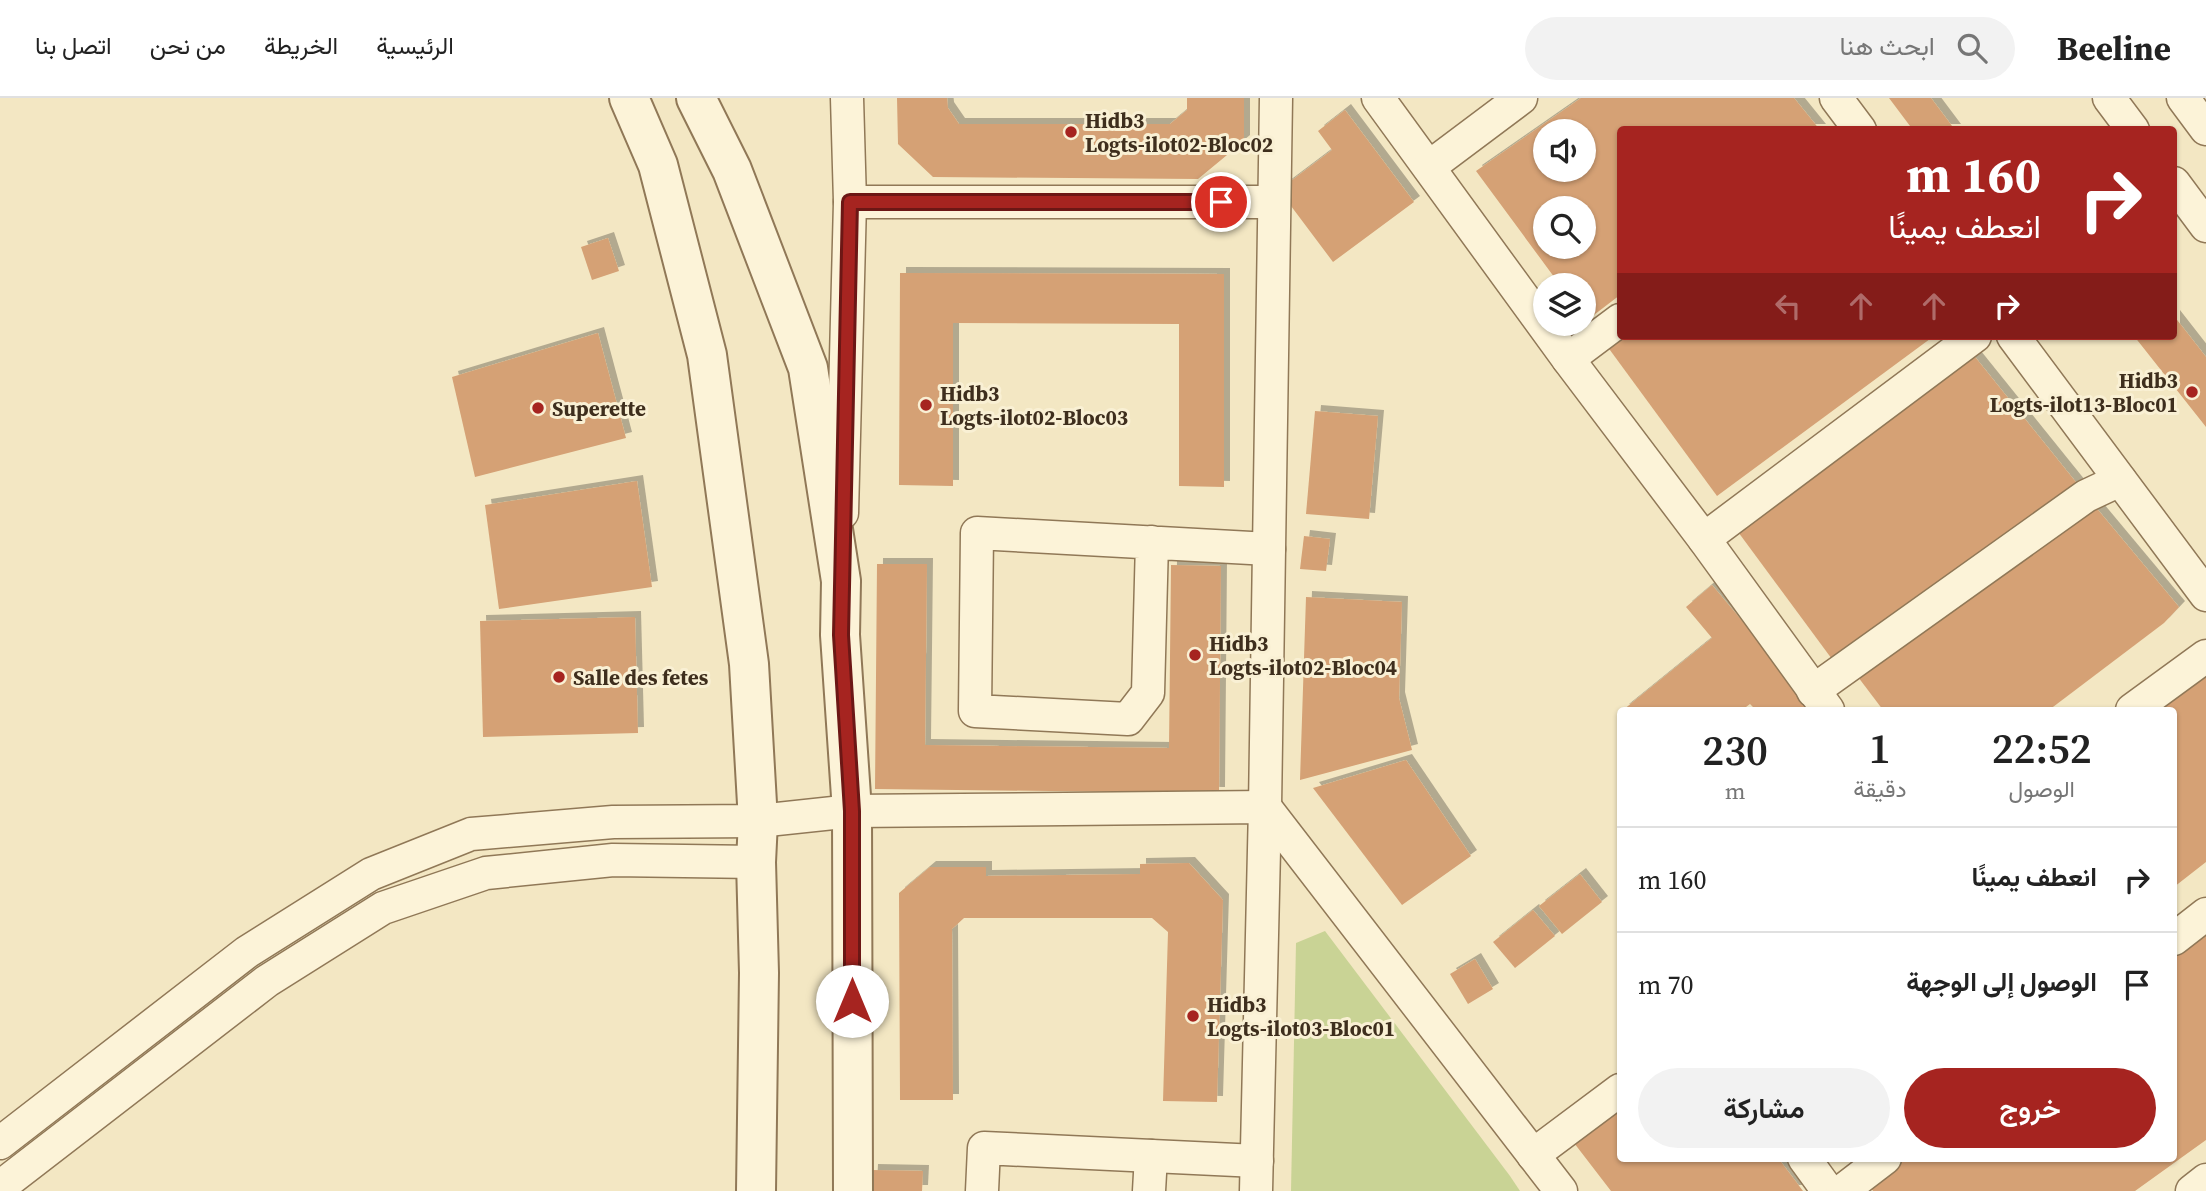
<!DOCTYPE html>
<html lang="ar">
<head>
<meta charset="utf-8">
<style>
  :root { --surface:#fff; --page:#f2f2f2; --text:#222; --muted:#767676; --line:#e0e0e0; --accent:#a62420 }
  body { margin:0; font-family:"Source Serif 4",Vazirmatn,serif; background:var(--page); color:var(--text); direction:rtl; height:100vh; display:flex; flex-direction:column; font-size:26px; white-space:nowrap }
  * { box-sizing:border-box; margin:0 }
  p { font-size:23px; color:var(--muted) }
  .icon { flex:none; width:38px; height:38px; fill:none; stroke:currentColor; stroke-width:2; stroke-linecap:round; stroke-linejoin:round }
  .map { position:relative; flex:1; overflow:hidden; direction:ltr }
  .sheet { position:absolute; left:1617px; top:609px; width:560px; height:455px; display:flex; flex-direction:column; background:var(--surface); border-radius:7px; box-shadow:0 2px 5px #0004; direction:rtl }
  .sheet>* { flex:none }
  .guide { position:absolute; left:1617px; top:28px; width:560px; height:214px; border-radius:7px; box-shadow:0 2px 5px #0004; direction:rtl; background:#a62420; color:#fff; overflow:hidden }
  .buttons { position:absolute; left:1533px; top:21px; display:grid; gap:14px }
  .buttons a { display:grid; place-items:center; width:63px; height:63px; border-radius:50%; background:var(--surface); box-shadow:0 2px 5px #0004; font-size:35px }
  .pin { position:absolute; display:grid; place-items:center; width:60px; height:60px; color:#fff; margin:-30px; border:4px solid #fff; border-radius:50%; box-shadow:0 2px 7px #0007 }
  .me { position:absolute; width:77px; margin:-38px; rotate:0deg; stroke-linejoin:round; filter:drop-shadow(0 0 5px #0008) }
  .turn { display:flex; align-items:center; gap:24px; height:147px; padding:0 21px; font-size:32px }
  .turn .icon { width:91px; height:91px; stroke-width:2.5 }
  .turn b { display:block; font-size:49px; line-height:60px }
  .lanes { display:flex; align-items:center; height:66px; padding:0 21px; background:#0003; justify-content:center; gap:35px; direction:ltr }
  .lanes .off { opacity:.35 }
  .eta { display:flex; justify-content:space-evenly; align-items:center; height:119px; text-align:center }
  .eta b { font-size:42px; font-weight:600; line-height:49px }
  .button { display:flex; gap:14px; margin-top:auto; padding:14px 21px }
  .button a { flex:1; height:80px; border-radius:42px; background:var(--accent); color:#fff; font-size:28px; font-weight:600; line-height:80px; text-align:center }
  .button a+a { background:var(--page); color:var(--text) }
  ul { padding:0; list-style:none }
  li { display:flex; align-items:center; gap:21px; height:105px; padding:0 21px; border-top:2px solid var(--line) }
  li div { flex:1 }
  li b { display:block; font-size:26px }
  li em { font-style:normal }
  header { display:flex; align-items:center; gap:42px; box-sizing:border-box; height:98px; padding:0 35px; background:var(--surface); border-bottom:2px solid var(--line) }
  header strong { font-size:33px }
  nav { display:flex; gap:38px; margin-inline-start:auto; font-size:24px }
  .search { width:490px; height:63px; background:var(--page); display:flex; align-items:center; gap:18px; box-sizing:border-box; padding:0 24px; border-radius:38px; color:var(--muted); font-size:26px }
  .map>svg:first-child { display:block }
  .green { fill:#c9d395 }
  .building { fill:#d5a175; fill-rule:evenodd; filter:url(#shadow) }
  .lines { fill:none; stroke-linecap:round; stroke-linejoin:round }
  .minor-casing { stroke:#907857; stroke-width:35 }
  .tertiary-casing { stroke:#907857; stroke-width:42 }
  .minor { stroke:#fcf3d8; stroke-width:32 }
  .tertiary { stroke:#fcf3d8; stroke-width:38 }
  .route-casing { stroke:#6c1715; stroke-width:18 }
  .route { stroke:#a62420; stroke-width:12 }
  .poi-dot { fill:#a62420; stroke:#f9f0d4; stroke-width:2.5 }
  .labels { text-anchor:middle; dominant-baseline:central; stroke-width:6; stroke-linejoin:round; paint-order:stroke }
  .poi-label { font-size:21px; font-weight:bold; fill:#3e2e1d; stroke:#f9f0d4; text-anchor:start }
</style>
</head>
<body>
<header>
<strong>Beeline</strong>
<div class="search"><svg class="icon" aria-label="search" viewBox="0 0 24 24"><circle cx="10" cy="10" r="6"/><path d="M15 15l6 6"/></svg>ابحث هنا</div>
<nav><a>الرئيسية</a><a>الخريطة</a><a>من نحن</a><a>اتصل بنا</a></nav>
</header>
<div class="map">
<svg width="2206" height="1093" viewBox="0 0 2206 1093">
  <defs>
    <filter id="shadow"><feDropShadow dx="6" dy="-6" stdDeviation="0" flood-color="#0004"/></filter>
  </defs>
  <rect width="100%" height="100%" fill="#f3e7c3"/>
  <!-- green -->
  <path class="green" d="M1325 833 1510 1078 1520 1093H1291L1296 845Z"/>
  <!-- building -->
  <g class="building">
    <path d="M897 0H947L948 10 959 26H1170L1187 12V0H1244V43L1198 81 933 79 898 46Z"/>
    <path d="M1581 0H1794L1820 32H1620V197L1586 223 1584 220V187H1560L1476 73ZM1545 33H1584V72H1545ZM1545 110H1584V149H1545Z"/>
    <path d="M1889 0H1931L1955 32H1913Z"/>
    <path d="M1345 12 1414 104 1333 164 1279 92 1332 52 1318 33Z"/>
    <path d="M608 140 619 173 592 182 581 149Z"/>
    <path d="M900 175 1224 176V389L1179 388V226L953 225V388L899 387Z"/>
    <path d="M2174 218 2206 259V329L2134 238H2174Z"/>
    <path d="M598 235 626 340 475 379 452 279Z"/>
    <path d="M1622 238H1934L1717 398 1607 248Z"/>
    <path d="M1971 254 2083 393 1840 572 1730 423Z"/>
    <path d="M1315 313 1378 318 1369 421 1306 416Z"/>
    <path d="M637 383 652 489 499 511 485 407Z"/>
    <path d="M2093 406 2179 509 2164 525 2049 612H1883L1855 575Z"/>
    <path d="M1304 438 1330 441 1326 473 1300 471Z"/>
    <path d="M877 466H927L925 647 1169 650 1171 467 1221 468 1219 695 875 691Z"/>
    <path d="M1712 487 1817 612H1756L1750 606 1742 612H1623L1712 540 1686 509Z"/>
    <path d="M1306 499 1402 504 1399 600 1412 652 1300 682Z"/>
    <path d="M635 519 638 635 483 639 480 523Z"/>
    <path d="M2206 577V764L2174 789V612H2157Z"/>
    <path d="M1406 662 1471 758 1402 807 1313 690Z"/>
    <path d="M1189 765 1223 802 1217 1004 1163 1003 1168 834 1152 820H964L952 831 953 1002H900L899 795 930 769H986V778L1140 776V766Z"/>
    <path d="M1580 776 1602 804 1562 836 1539 808Z"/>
    <path d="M1533 812 1555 838 1515 870 1493 844Z"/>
    <path d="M2206 828V1042L2135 1093H1873L1868 1085 1900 1060H2174V853Z"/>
    <path d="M1475 861 1493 891 1468 906 1450 876Z"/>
    <path d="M1620 1004V1060H1778L1803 1093H1611L1571 1041Z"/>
    <path d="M872 1072 923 1073 922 1093H871Z"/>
  </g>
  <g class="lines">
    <!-- minor casing -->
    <g class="minor-casing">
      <g id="minor">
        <path d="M1378 0 1568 261 1704 441 1828 612"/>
        <path d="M1836 0 1860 32"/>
        <path d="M2109 0 2133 32"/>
        <path d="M2183 0 2206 31"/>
        <path d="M1429 69 1521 0"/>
        <path d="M2174 85 2206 128"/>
        <path d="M850 104H1274"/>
        <path d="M2013 238 2206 497"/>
        <path d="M1568 261 1620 222"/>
        <path d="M842 415 850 104 847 0"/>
        <path d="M1704 441 1975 238"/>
        <path d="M1152 444 1148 595 1128 621 975 613 977 435 1269 451"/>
        <path d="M1813 593 2086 398 2120 382"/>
        <path d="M2132 612 2206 558"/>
        <path d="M2174 841 2206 816"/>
        <path d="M0 1045 247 854 371 776 471 736 613 724 758 723 852 713 1265 709 1561 1093"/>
        <path d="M1533 1057 1620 992"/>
        <path d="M1804 1060 1828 1093"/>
        <path d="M0 1089 267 883 383 810 486 775 613 762 756 764"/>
        <path d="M982 1093 984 1050 1257 1063"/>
        <path d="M1149 1093 1151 1058"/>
        <path d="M1256 1093 1265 709 1276 0"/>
        <path d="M1842 1093 1885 1060"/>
        <path d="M2192 1093 2206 1082"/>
      </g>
    </g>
    <!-- tertiary casing -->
    <g class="tertiary-casing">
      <g id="tertiary">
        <path d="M629 0 658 67 707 257 749 566 758 723 756 764 759 875 756 1093"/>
        <path d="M696 0 732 72 808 270 841 483 840 537 852 713 853 1093"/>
      </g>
    </g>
    <!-- minor -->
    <use href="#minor" class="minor"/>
    <!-- tertiary -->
    <use href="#tertiary" class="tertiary"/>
  </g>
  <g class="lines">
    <!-- route casing -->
    <g class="route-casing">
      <path id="route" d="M852 903V713L841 537 850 104H1221"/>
    </g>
    <!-- route -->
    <use href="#route" class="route"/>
  </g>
  <!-- markers -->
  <g class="poi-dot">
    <circle cx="1071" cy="34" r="7"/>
    <circle cx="2192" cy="294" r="7"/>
    <circle cx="926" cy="307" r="7"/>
    <circle cx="538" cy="310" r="7"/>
    <circle cx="1195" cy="557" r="7"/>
    <circle cx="559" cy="579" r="7"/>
    <circle cx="1193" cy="918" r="7"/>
  </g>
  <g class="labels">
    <!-- poi labels -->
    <g class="poi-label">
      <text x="1085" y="22">Hidb3<tspan x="1085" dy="24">Logts-ilot02-Bloc02</tspan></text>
      <text x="2178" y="282" text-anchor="end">Hidb3<tspan x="2178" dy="24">Logts-ilot13-Bloc01</tspan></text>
      <text x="940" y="295">Hidb3<tspan x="940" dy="24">Logts-ilot02-Bloc03</tspan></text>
      <text x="552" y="310">Superette</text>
      <text x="1209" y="545">Hidb3<tspan x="1209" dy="24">Logts-ilot02-Bloc04</tspan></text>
      <text x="573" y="579">Salle des fetes</text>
      <text x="1207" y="906">Hidb3<tspan x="1207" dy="24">Logts-ilot03-Bloc01</tspan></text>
    </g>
  </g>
</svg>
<div class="buttons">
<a><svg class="icon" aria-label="sound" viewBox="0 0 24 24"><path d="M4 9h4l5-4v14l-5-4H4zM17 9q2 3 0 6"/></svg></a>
<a><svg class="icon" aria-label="search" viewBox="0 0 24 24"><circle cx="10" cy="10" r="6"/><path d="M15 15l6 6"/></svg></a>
<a><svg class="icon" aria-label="layers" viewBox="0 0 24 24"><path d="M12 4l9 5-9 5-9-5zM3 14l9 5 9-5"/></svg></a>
</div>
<div class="pin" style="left:1221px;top:104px;background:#d93025"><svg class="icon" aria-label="arrive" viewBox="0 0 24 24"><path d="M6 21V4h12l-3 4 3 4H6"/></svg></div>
<svg class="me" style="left:852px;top:903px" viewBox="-20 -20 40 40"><circle r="19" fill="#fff"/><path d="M0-13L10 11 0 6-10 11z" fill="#a62420"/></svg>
<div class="guide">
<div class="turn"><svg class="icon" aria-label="right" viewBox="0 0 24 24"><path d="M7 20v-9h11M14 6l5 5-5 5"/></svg><div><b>160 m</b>انعطف يمينًا</div></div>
<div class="lanes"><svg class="icon off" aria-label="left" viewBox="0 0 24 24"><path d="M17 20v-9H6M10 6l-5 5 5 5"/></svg><svg class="icon off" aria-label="ahead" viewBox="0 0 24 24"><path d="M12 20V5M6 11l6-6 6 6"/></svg><svg class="icon off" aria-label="ahead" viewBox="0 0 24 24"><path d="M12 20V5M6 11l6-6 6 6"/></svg><svg class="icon" aria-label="right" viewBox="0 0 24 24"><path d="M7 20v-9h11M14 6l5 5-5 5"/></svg></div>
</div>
<section class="sheet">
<div class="eta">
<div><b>22:52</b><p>الوصول</p></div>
<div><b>1</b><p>دقيقة</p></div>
<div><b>230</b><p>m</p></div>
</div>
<ul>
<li><svg class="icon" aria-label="right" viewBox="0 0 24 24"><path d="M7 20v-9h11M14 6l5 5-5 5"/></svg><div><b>انعطف يمينًا</b></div><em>160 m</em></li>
<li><svg class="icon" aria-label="arrive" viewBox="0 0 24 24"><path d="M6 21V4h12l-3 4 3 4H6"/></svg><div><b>الوصول إلى الوجهة</b></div><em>70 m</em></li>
</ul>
<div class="button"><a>خروج</a><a>مشاركة</a></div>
</section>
</div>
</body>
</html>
